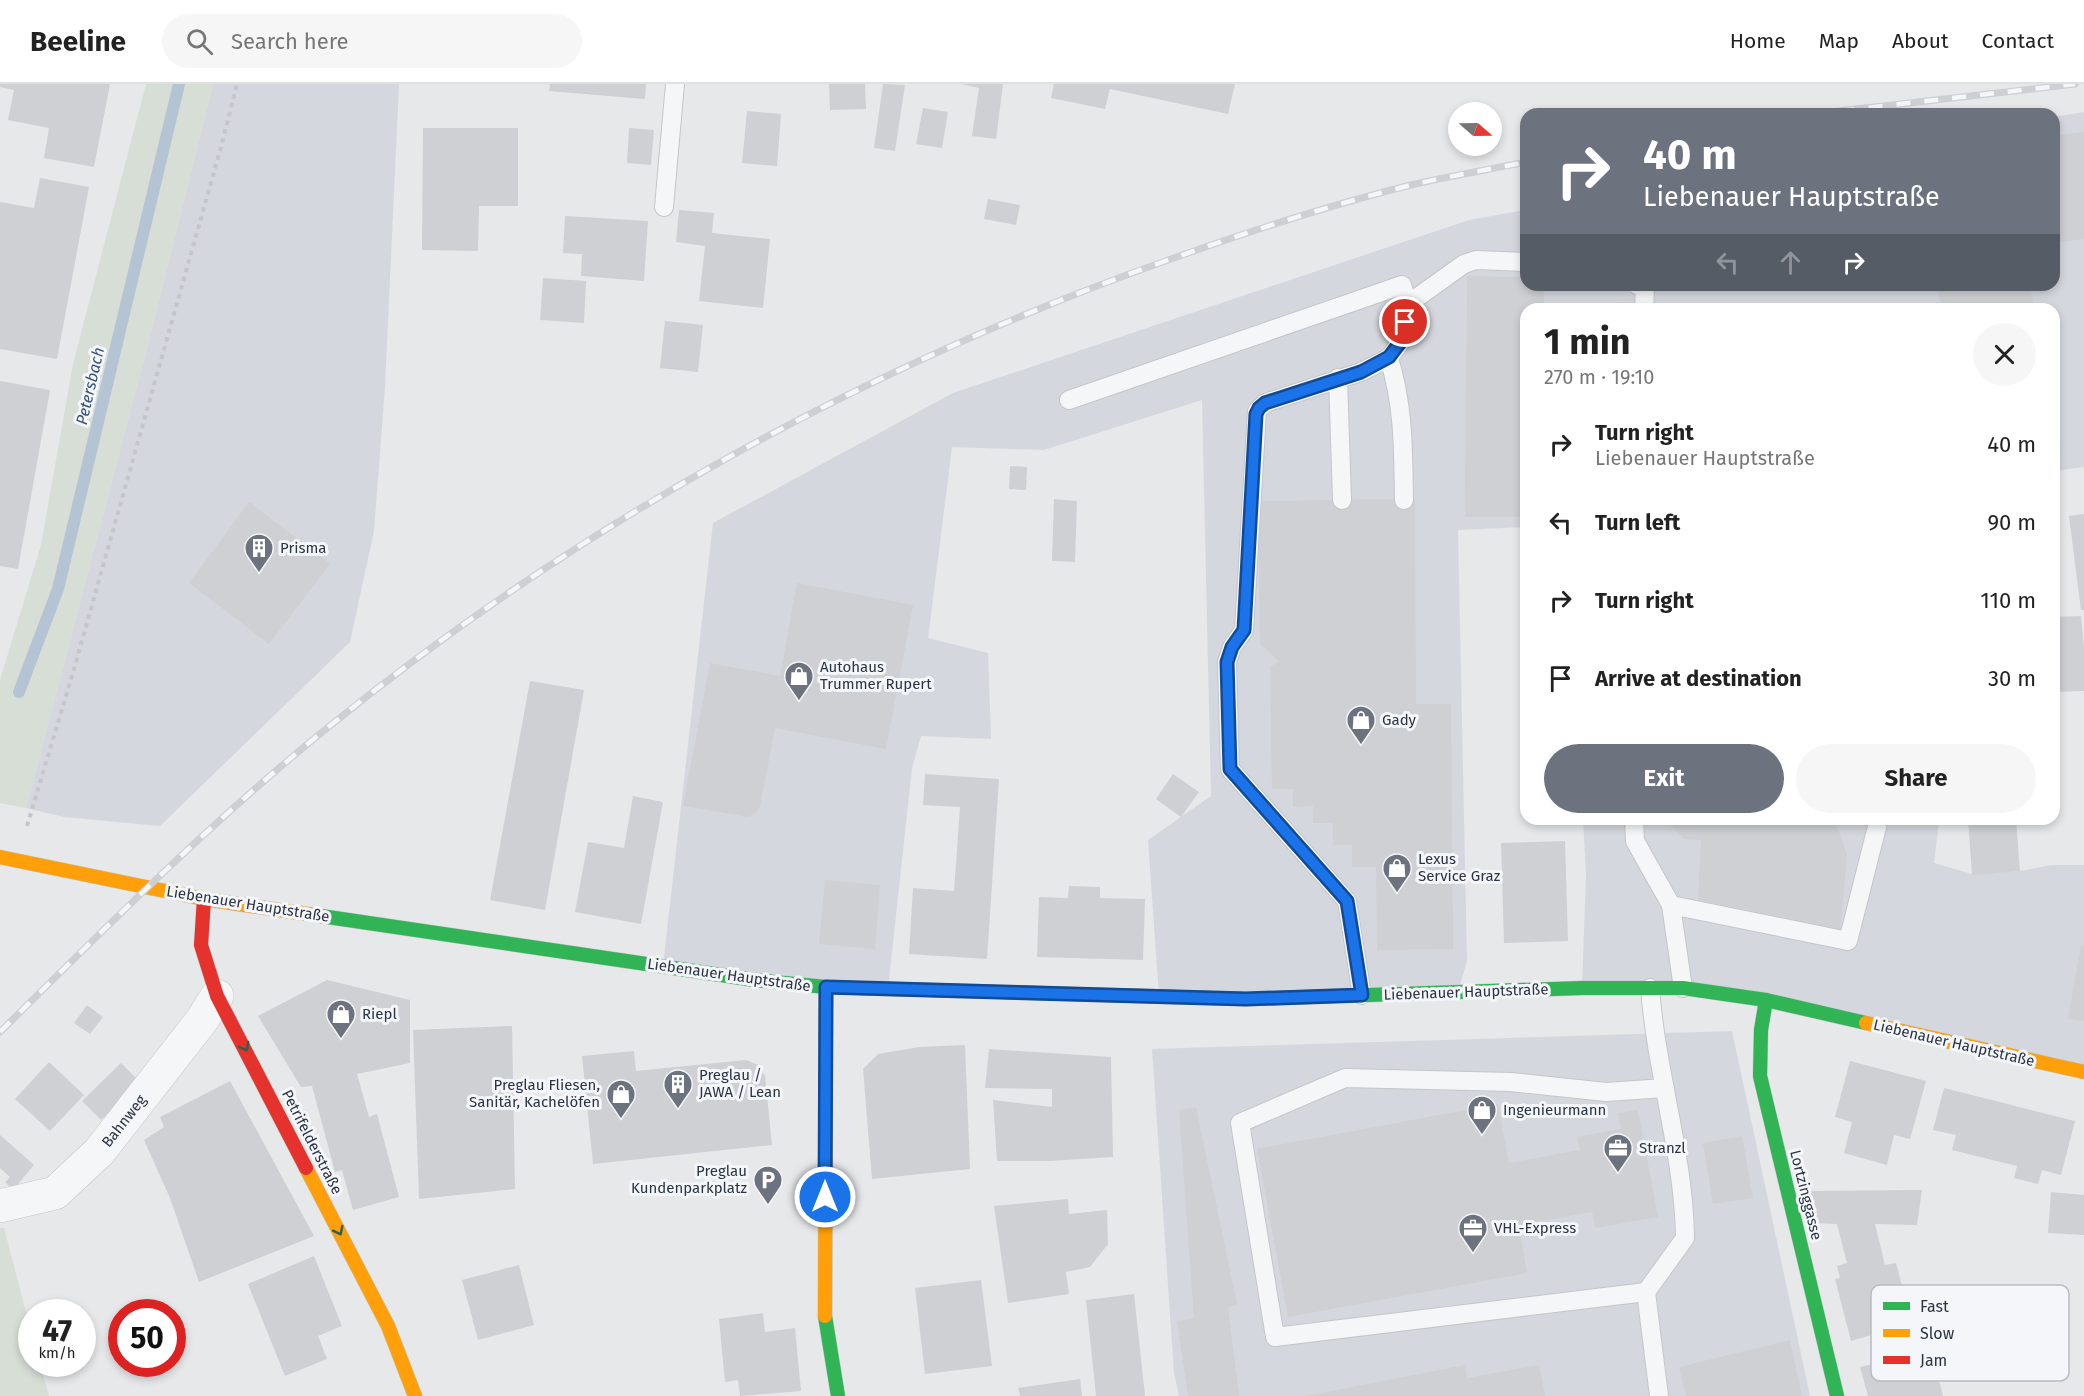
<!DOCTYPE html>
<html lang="en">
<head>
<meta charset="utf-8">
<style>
  :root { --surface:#fff; --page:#f6f6f6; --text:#222; --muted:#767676; --line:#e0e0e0; --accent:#6c737f }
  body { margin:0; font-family:"Fira Sans",sans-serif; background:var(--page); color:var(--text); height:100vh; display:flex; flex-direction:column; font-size:22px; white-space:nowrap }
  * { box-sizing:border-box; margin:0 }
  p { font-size:20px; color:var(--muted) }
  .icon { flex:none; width:33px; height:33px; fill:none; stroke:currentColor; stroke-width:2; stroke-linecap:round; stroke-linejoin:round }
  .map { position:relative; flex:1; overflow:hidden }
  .details { position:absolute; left:1520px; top:219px; width:540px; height:522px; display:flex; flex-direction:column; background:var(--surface); border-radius:18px; box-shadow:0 3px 9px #0003 }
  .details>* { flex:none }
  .guide { position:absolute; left:1520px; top:24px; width:540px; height:183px; border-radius:18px; box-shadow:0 3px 9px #0003; background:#6c737f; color:#fff; overflow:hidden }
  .needle { width:39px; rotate:110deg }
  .tools { position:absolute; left:1448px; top:18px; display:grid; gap:12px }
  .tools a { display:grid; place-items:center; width:54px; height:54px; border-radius:50%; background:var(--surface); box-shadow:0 3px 9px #0003; font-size:30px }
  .speed { position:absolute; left:18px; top:1215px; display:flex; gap:12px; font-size:30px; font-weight:700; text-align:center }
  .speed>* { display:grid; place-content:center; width:78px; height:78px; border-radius:50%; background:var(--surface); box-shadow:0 3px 9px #0003; line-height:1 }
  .speed small { font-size:15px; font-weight:400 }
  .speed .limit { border:9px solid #d22; background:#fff; color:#111 }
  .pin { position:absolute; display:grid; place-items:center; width:51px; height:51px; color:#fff; margin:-26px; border:3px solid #fff; border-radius:50%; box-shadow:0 2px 6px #0007 }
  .me { position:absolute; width:66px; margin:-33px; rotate:0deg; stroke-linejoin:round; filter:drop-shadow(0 0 4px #0008) }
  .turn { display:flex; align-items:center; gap:21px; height:126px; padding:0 24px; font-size:27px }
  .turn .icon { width:78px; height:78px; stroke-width:2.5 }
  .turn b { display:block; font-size:42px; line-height:51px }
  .lanes { display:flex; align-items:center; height:57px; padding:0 24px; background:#0003; justify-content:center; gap:30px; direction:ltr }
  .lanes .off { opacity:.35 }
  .round { display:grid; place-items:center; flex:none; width:63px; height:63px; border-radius:32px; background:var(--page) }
  .head { display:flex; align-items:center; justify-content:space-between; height:102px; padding:0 24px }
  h1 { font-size:36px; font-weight:700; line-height:45px }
  .cta { display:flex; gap:12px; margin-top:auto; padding:12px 24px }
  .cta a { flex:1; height:69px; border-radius:36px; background:var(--accent); color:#fff; font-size:24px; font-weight:700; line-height:69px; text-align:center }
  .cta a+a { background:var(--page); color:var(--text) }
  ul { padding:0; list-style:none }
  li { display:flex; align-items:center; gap:18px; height:78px; padding:0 24px }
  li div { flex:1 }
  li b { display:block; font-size:22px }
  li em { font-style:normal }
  header { display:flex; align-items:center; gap:36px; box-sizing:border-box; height:84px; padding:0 30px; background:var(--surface); border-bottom:2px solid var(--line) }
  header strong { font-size:28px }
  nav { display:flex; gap:33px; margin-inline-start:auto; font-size:21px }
  .search { width:420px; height:54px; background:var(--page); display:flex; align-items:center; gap:15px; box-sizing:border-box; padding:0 21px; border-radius:33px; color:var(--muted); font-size:22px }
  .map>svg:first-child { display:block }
  .built { fill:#d4d7dd }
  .green { fill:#d6ded6 }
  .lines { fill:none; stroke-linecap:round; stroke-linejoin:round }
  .stream { stroke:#b4c4d5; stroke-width:12 }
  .building { fill:#ced0d3 }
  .lane-casing { stroke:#c4c6c8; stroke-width:20 }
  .street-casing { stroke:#c4c6c8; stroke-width:34 }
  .fast-casing { stroke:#c4c6c8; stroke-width:15 }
  .slow-casing { stroke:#c4c6c8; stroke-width:15 }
  .jam-casing { stroke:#c4c6c8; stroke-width:15 }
  .path { stroke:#c5c6ca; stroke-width:4; stroke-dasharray:4.5 4.5; stroke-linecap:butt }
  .lane { stroke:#f5f6f7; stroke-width:18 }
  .street { stroke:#f5f6f7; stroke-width:33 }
  .fast { stroke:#30b455; stroke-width:14 }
  .slow { stroke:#ff9f0a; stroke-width:14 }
  .jam { stroke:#e5322d; stroke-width:14 }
  .rail-casing { stroke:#cecfd2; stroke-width:7 }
  .rail { stroke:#f4f6f9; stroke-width:4.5; stroke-dasharray:14; stroke-linecap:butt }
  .oneway { stroke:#2d614b }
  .route-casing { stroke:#114b97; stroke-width:15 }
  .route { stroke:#1a73e8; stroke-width:10 }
  .labels { text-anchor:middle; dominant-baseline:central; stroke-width:6; stroke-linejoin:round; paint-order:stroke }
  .poi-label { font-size:15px; fill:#2b3445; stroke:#f4f6f9; text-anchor:start }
  .street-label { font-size:15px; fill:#2b3445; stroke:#f4f6f9 }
  .water-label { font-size:16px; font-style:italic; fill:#34527a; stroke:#f4f6f9 }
  .key { fill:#f4f6f9; stroke:#b8bcc3; stroke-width:1.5 }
  .key-label { font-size:16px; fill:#2b3445 }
</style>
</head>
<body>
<header>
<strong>Beeline</strong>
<div class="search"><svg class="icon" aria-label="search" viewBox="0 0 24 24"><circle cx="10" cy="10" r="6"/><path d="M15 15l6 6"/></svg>Search here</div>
<nav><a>Home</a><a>Map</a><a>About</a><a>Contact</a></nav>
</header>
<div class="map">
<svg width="2084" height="1312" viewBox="0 0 2084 1312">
  <rect width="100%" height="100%" fill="#e6e8ea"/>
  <!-- built -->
  <g class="built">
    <path d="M213 0H399L385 303 374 447 350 558 160 742 64 733 26 724 148 260Z"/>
    <path d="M2084 28V383L2054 387V225H1526L1525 443 1458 446 1467 877 1458 908 1159 912 1148 756 1211 712 1202 316 1044 366 952 363 928 554 988 569 991 655 921 652 912 684 888 905 663 882 713 439 953 309 1469 136 1525 126 1526 201H2054V33Z"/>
    <path d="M1583 735H1901L1902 741 1939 738 1934 779 1972 790 2020 787 2052 781H2084V988L1766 916 1582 904 1586 790Z"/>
    <path d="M1732 947 1810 1312H1179L1174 1289 1152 965Z"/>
  </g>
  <!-- green -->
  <g class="green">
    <path d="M146 0H213L148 260 26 724 0 719V596L41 461 73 280Z"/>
    <path d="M0 1144H4L31 1247 32 1280H40L49 1312H0Z"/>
  </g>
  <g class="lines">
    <!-- stream -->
    <path class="stream" d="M19 608 58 505 179 0"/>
  </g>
  <!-- building -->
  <g class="building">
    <path d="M0 0H110L94 83 44 74 49 44 8 36 14 6 0 3Z"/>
    <path d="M550 0H646L645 15 549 7Z"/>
    <path d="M829 0H865L866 25 830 26Z"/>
    <path d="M883 0 905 1 895 67 874 64Z"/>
    <path d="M961 0H1003L996 55 972 52 979 4Z"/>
    <path d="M1054 0H1235L1228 30 1110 5 1105 25 1051 14Z"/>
    <path d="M923 24 948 28 942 64 916 60Z"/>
    <path d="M747 27 781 30 777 82 742 79Z"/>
    <path d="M423 44H518V122H479L478 167 422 166Z"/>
    <path d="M629 44 654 46 651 81 627 79Z"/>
    <path d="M2084 48V155L2054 159V52Z"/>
    <path d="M40 94 89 103 57 275 0 265V118L34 124Z"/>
    <path d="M988 115 1020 121 1016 141 984 135Z"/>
    <path d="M679 126 714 129 712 149 770 155 763 224 699 217 705 162 676 158Z"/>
    <path d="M565 132 648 137 644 197 581 192 582 170 563 169Z"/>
    <path d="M1467 192 1526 193V201H1544V220H1566V225H1526V433H1465Z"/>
    <path d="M543 194 586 197 584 239 540 236Z"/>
    <path d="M1937 201H2030L2034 225H1942Z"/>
    <path d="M665 237 703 241 698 288 660 284Z"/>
    <path d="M0 297 50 306 18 485 0 482Z"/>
    <path d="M2054 331 2061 366 2054 368Z"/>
    <path d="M1010 382 1027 383 1026 406 1009 405Z"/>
    <path d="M1054 415 1077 417 1075 478 1052 477Z"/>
    <path d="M1415 415 1416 620H1451L1453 865 1377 866 1376 783H1352V761H1333V739H1313V722L1293 723V705H1272L1270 583 1279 577 1260 560 1258 417Z"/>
    <path d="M249 418 330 480 269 560 189 499Z"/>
    <path d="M2084 430V526H2081L2069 432Z"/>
    <path d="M797 499 913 521 886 665 775 644 760 722 756 728 748 733 683 722 710 579 780 592Z"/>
    <path d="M2081 532 2084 565V607L2054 608V533Z"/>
    <path d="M530 597 584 606 545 826 490 816Z"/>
    <path d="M925 690 999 695 987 875 909 870 913 804 954 807 960 723 923 721Z"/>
    <path d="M1173 690 1199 708 1181 733 1156 715Z"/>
    <path d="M633 712 663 718 641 840 575 828 588 758 624 764Z"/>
    <path d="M1664 735H1834L1847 770 1840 845 1698 816 1701 756 1684 755Z"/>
    <path d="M1968 735H2016L2020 787 1972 791Z"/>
    <path d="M1565 757 1568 857 1504 859 1501 759Z"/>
    <path d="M825 796 880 801 875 865 819 860Z"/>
    <path d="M1069 802 1100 803V814L1145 815 1143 876 1037 873 1039 813 1068 814Z"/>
    <path d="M2081 861 2084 862V937L2068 935Z"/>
    <path d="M327 896 410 916V979L357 990 369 1033 377 1030 399 1113 353 1126 342 1086 335 1088 312 1002 301 1003 258 932Z"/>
    <path d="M87 921 103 933 90 950 74 939Z"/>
    <path d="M512 942 515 1105 419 1115 413 946Z"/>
    <path d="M965 961 970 1085 872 1095 863 985 878 970 919 963Z"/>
    <path d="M989 965 1111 973 1113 1073 1049 1077H997L993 1016 1052 1023V1005L985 1004Z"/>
    <path d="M634 967 636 987 746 976 758 981 765 992 772 1061 593 1080 582 972Z"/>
    <path d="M1850 977 1926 997 1910 1055 1894 1051 1887 1081 1844 1069 1852 1038 1835 1033Z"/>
    <path d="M49 978 84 1011 50 1047 15 1015Z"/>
    <path d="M121 979 140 998 101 1036 82 1017Z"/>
    <path d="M230 997 314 1152 199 1198 170 1114 144 1056 164 1043 160 1033Z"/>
    <path d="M1944 1004 2075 1037 2061 1091 2042 1086 2038 1100 2014 1094 2017 1082 1952 1066 1956 1051 1933 1046Z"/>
    <path d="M1498 1020 1509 1079 1580 1066 1577 1053 1621 1045 1618 1029 1638 1026 1658 1133 1596 1144 1592 1128 1519 1141 1527 1189 1288 1233 1257 1065Z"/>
    <path d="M1196 1023 1237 1220 1228 1224 1239 1312H1188L1177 1237 1194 1234 1179 1026Z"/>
    <path d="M0 1051 34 1081 13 1106 5 1098 10 1093 0 1084Z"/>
    <path d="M1742 1052 1753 1114 1713 1120 1703 1059Z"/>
    <path d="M1922 1106 1917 1141 1875 1140 1885 1181 1896 1179 1912 1239 1851 1257 1835 1195 1840 1194 1837 1182 1847 1179 1837 1140 1814 1139 1807 1107Z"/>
    <path d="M2051 1108 2084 1111V1151L2048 1149Z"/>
    <path d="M1068 1115 1069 1130 1107 1126 1108 1160 1090 1183 1066 1188 1069 1210 1008 1219 994 1122Z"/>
    <path d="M314 1172 342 1242 318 1252 327 1275 285 1292 248 1200Z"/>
    <path d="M519 1181 534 1241 478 1256 462 1196Z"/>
    <path d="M981 1196 992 1282 925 1290 915 1204Z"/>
    <path d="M1134 1210 1145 1312H1096L1086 1216Z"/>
    <path d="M763 1229 765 1248 795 1244 801 1307 740 1312 738 1296 725 1298 719 1235Z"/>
    <path d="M1790 1256 1802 1312H1686L1679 1283Z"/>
    <path d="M1922 1268 1924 1275 1933 1272 1943 1312H1868L1860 1283Z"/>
    <path d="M1465 1281 1467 1294 1539 1281 1545 1312H1306Z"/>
    <path d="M1080 1295 1082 1312H1020L1018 1304Z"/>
  </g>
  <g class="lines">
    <!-- lane casing -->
    <g class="lane-casing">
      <g id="lane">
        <path d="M664 123 675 0"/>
        <path d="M1637 201 1645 203 1644 225"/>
        <path d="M1389 274C1404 324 1403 364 1404 416"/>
        <path d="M1338 294 1342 416"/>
        <path d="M1069 316 1402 201 1408 220"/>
        <path d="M1634 735 1635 757 1671 821"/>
        <path d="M1650 904C1656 987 1684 1071 1685 1154L1646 1208 1275 1253 1240 1039 1345 994 1511 998 1606 1008 1665 1004"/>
        <path d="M1683 904 1671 821 1848 857 1879 735"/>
        <path d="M1362 911 1347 817 1230 685 1227 578 1232 563 1244 546 1257 327 1265 319 1361 288 1389 274 1402 256 1408 220 1464 180 1476 176 1526 178"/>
        <path d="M1646 1208 1659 1312"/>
      </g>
    </g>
    <!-- street casing -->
    <g class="street-casing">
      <path id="street" d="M0 1122 55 1109 99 1068 202 936 217 912"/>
    </g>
    <!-- fast casing -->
    <g class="fast-casing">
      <g id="fast">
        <path d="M321 832 755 896 826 903 892 905"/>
        <path d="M1041 909 1246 915 1582 904H1683L1766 916 1866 939"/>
        <path d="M1766 916 1761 946 1760 992 1837 1312"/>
        <path d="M825 1232 838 1312"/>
      </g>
    </g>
    <!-- slow casing -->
    <g class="slow-casing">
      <g id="slow">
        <path d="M0 773 204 815 321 832"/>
        <path d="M1866 939 2084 988"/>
        <path d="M306 1084 388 1242 415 1312"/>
        <path d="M825 1232 826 903"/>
      </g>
    </g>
    <!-- jam casing -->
    <g class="jam-casing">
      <g id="jam">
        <path d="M204 815 201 861 217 912 306 1084"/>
        <path d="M892 905 1041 909"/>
      </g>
    </g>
    <!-- path -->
    <path class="path" d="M27 742 74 585 221 63 237 0"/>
    <!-- lane -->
    <use href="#lane" class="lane"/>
    <!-- street -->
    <use href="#street" class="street"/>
    <!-- fast -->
    <use href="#fast" class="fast"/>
    <!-- slow -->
    <use href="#slow" class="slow"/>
    <!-- jam -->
    <use href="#jam" class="jam"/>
    <!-- rail casing -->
    <g class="rail-casing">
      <g id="rail">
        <path d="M1813 30 2075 0"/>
        <path d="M0 948C104 845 208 741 321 649 575 442 863 283 1171 175 1250 147 1330 121 1411 101 1449 92 1487 86 1526 78"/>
      </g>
    </g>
    <!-- rail -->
    <use href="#rail" class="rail"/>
  </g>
  <!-- one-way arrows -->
  <defs><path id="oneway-chevron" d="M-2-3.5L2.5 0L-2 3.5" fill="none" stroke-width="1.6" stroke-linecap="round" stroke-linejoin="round" transform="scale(1.5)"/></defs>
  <g class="oneway">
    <use href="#oneway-chevron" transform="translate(245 963) rotate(62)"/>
    <use href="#oneway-chevron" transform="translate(339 1147) rotate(63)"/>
  </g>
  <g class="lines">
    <!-- route casing -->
    <g class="route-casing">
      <path id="route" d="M825 1113 826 903 1246 915 1362 911 1347 817 1230 685 1227 578 1232 563 1244 546 1256 330 1259 324 1265 319 1361 288 1389 273 1402 256 1405 238"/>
    </g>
    <!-- route -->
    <use href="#route" class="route"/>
  </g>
  <!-- icons -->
  <defs>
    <g id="building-pin" transform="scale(1.5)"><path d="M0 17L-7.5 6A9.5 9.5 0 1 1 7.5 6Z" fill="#6c737f" stroke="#f4f6f9"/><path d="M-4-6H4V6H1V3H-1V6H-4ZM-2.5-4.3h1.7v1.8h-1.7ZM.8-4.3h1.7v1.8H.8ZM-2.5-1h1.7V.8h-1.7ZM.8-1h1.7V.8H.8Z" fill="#fff"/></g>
    <g id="shop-pin" transform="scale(1.5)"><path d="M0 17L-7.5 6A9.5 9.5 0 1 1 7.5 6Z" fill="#6c737f" stroke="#f4f6f9"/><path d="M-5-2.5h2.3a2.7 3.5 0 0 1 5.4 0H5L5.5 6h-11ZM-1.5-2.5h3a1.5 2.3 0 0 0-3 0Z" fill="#fff"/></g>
    <g id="office-pin" transform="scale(1.5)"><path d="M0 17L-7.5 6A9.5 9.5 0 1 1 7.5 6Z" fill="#6c737f" stroke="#f4f6f9"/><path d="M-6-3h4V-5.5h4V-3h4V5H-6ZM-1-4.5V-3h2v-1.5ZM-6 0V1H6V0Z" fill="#fff"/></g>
    <g id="parking-pin" transform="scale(1.5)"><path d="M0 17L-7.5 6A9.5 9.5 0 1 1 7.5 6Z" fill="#6c737f" stroke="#f4f6f9"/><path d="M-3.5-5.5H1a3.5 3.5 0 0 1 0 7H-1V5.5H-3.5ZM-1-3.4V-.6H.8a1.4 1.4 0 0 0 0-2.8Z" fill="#fff"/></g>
  </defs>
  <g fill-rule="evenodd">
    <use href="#building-pin" x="259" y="464"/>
    <use href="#shop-pin" x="799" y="592"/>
    <use href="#shop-pin" x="1361" y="636"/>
    <use href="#shop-pin" x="1397" y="784"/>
    <use href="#shop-pin" x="341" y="930"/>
    <use href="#building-pin" x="678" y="1000"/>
    <use href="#shop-pin" x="621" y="1010"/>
    <use href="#shop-pin" x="1482" y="1026"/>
    <use href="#office-pin" x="1618" y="1064"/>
    <use href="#parking-pin" x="768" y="1096"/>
    <use href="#office-pin" x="1473" y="1144"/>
  </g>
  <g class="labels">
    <!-- poi labels -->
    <g class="poi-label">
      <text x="280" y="464">Prisma</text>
      <text x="820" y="583">Autohaus<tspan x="820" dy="17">Trummer Rupert</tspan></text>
      <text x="1382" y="636">Gady</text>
      <text x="1418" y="775">Lexus<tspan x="1418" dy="17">Service Graz</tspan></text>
      <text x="362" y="930">Riepl</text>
      <text x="699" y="991">Preglau /<tspan x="699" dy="17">JAWA / Lean</tspan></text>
      <text x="600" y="1001" text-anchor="end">Preglau Fliesen,<tspan x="600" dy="17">Sanitär, Kachelöfen</tspan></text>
      <text x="1503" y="1026">Ingenieurmann</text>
      <text x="1639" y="1064">Stranzl</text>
      <text x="747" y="1087" text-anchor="end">Preglau<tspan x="747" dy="17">Kundenparkplatz</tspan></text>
      <text x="1494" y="1144">VHL-Express</text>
    </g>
    <!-- street labels -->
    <g class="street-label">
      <text transform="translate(248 820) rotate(9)">Liebenauer Hauptstraße</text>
      <text transform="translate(729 891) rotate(8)">Liebenauer Hauptstraße</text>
      <text transform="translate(1466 908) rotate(-2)">Liebenauer Hauptstraße</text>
      <text transform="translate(1954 959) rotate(13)">Liebenauer Hauptstraße</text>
      <text transform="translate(124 1037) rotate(-52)">Bahnweg</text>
      <text transform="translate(312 1058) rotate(63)">Petrifelderstraße</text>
      <text transform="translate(1806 1111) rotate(76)">Lortzinggasse</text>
    </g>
    <!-- water labels -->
    <g class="water-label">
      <text transform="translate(90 302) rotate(-77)">Petersbach</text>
    </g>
  </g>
  <!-- legend -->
  <rect x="1871" y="1201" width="198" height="96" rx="9" class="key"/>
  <rect x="1883" y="1218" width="27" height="8" fill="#30b455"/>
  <rect x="1883" y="1245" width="27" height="8" fill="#ff9f0a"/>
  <rect x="1883" y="1272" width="27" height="8" fill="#e5322d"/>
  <g class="key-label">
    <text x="1920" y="1228">Fast</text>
    <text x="1920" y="1255">Slow</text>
    <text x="1920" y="1282">Jam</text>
  </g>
</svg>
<div class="tools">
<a><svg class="needle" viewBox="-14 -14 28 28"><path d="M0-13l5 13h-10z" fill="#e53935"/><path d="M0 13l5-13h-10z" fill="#767676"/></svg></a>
</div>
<div class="speed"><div>47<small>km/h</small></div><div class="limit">50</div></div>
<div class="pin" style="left:1405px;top:238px;background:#d93025"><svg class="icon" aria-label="arrive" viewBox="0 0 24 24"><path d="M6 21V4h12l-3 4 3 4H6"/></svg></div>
<svg class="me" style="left:825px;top:1113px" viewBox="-20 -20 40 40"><circle r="17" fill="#1a73e8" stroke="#fff" stroke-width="3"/><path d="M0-11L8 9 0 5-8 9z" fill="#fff"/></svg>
<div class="guide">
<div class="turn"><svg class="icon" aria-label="right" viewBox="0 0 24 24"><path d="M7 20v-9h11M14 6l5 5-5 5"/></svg><div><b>40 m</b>Liebenauer Hauptstraße</div></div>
<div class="lanes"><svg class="icon off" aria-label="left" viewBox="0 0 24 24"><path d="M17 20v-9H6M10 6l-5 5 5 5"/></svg><svg class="icon off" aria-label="ahead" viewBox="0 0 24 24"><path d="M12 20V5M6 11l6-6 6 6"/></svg><svg class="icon" aria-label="right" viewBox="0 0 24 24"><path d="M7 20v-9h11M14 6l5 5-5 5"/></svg></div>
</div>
<section class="details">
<div class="head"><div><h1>1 min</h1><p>270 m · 19:10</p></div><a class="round"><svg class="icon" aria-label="close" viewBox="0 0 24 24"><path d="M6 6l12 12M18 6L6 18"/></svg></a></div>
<ul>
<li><svg class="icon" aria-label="right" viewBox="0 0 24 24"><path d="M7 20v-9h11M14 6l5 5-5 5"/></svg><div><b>Turn right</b><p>Liebenauer Hauptstraße</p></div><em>40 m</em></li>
<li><svg class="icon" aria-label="left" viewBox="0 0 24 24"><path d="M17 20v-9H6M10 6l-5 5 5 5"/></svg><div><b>Turn left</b></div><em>90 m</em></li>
<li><svg class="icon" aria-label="right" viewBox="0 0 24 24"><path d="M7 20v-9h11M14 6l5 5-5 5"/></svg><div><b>Turn right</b></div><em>110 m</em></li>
<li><svg class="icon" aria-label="arrive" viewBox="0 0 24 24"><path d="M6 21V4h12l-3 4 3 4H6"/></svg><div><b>Arrive at destination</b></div><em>30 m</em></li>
</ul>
<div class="cta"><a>Exit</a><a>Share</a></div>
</section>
</div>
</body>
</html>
